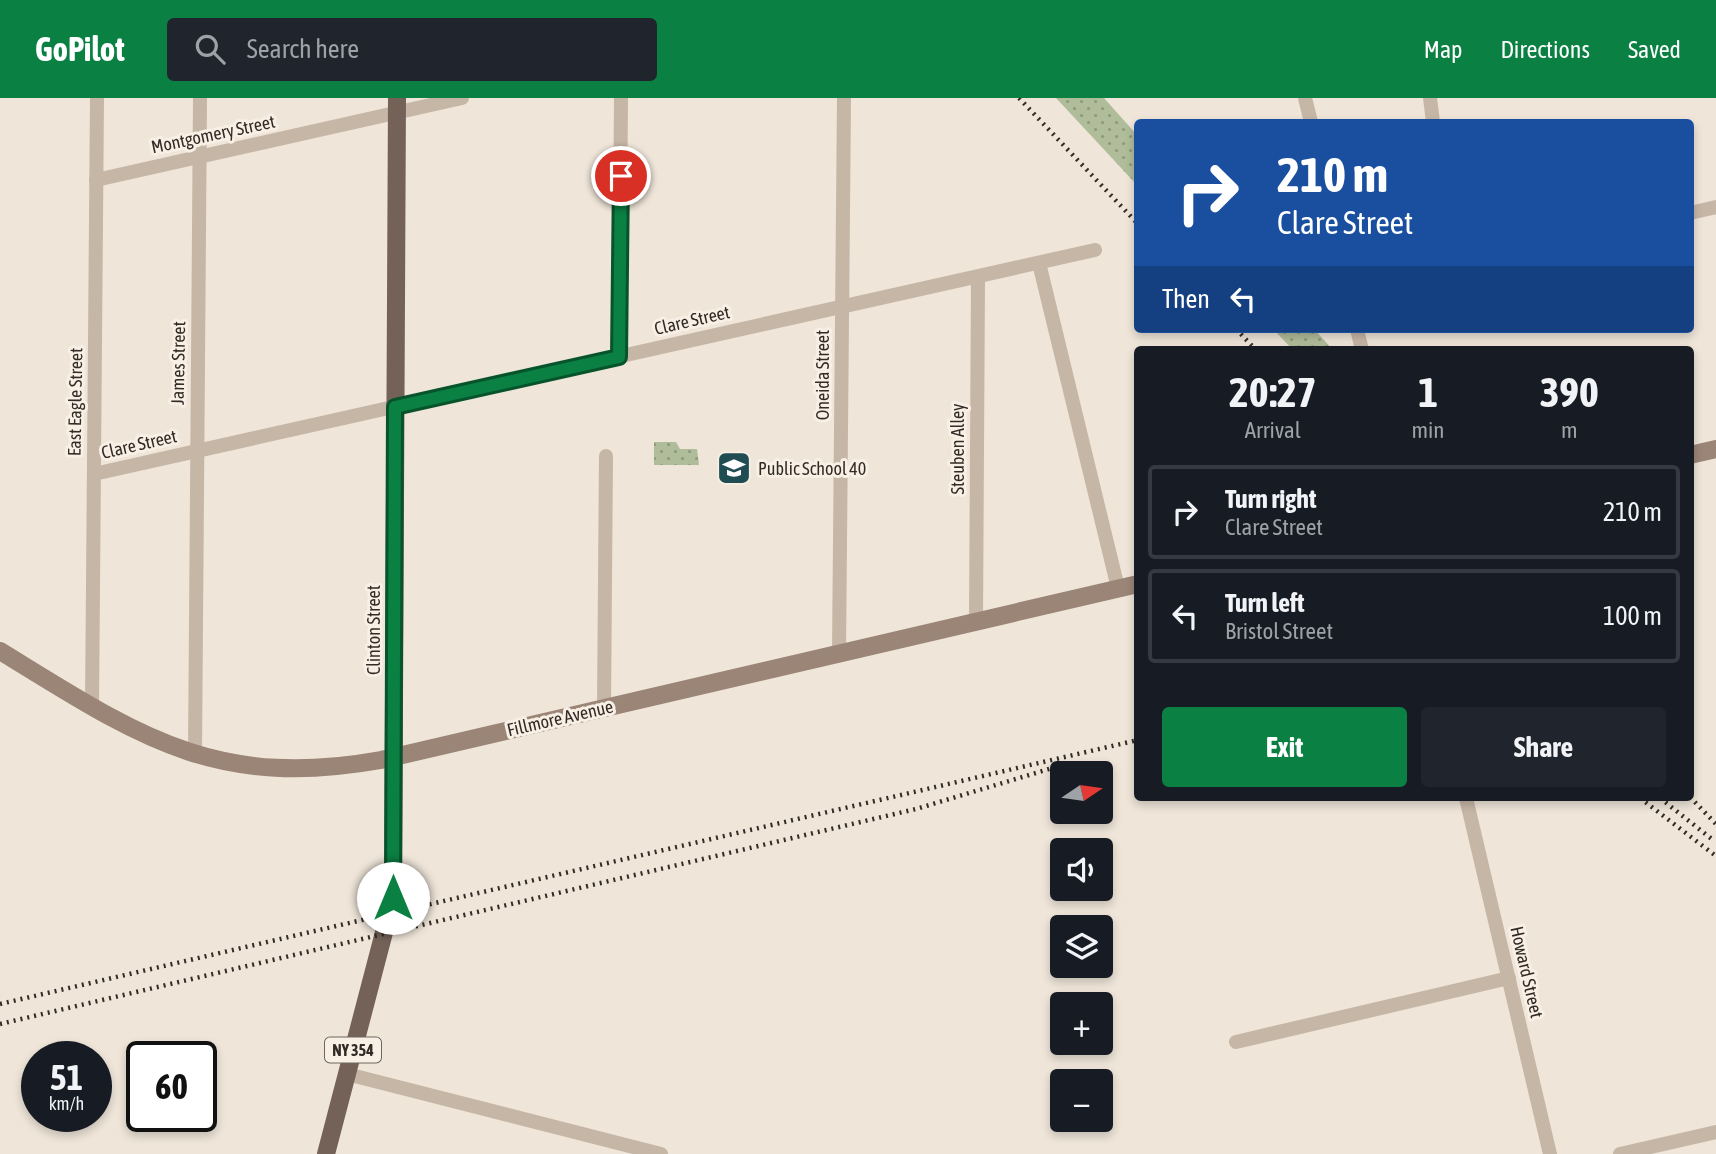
<!DOCTYPE html>
<html lang="en">
<head>
<meta charset="utf-8">
<style>
  :root { --surface:#171b24; --page:#20242c; --text:#f1f3f6; --muted:#9ea1a6; --line:#363941; --accent:#0b8043 }
  body { margin:0; font-family:"Asap Condensed",sans-serif; background:var(--page); color:var(--text); height:100vh; display:flex; flex-direction:column; font-size:26px; white-space:nowrap }
  * { box-sizing:border-box; margin:0 }
  p { font-size:23px; color:var(--muted) }
  .icon { flex:none; width:38px; height:38px; fill:none; stroke:currentColor; stroke-width:2; stroke-linecap:round; stroke-linejoin:round }
  .map { position:relative; flex:1; overflow:hidden }
  .details { position:absolute; left:1134px; top:248px; width:560px; height:455px; display:flex; flex-direction:column; background:var(--surface); border-radius:7px; box-shadow:0 4px 10px #0003 }
  .details>* { flex:none }
  .banner { position:absolute; left:1134px; top:21px; width:560px; height:214px; border-radius:7px; box-shadow:0 4px 10px #0003; background:#1a4fa0; color:#fff; overflow:hidden }
  .needle { width:46px; rotate:77deg }
  .controls { position:absolute; left:1050px; top:663px; display:grid; gap:14px }
  .controls a { display:grid; place-items:center; width:63px; height:63px; border-radius:7px; background:var(--surface); box-shadow:0 4px 10px #0003; font-size:35px }
  .speed { position:absolute; left:21px; top:943px; display:flex; gap:14px; font-size:35px; font-weight:700; text-align:center }
  .speed>* { display:grid; place-content:center; width:91px; height:91px; border-radius:50%; background:var(--surface); box-shadow:0 4px 10px #0003; line-height:1 }
  .speed small { font-size:18px; font-weight:400 }
  .speed .limit { border:4px solid #111; border-radius:10px; background:#fff; color:#111 }
  .pin { position:absolute; display:grid; place-items:center; width:60px; height:60px; color:#fff; margin:-30px; border:4px solid #fff; border-radius:50%; box-shadow:0 2px 7px #0007 }
  .me { position:absolute; width:77px; margin:-38px; rotate:0deg; stroke-linejoin:round; filter:drop-shadow(0 0 5px #0008) }
  .turn { display:flex; align-items:center; gap:24px; height:147px; padding:0 28px; font-size:32px }
  .turn .icon { width:91px; height:91px; stroke-width:2.5 }
  .turn b { display:block; font-size:49px; line-height:60px }
  .then { display:flex; align-items:center; height:66px; padding:0 28px; background:#0003; gap:14px; font-size:26px }
  .eta { display:flex; justify-content:space-evenly; align-items:center; height:119px; text-align:center }
  .eta b { font-size:42px; font-weight:700; line-height:49px }
  .cta { display:flex; gap:14px; margin-top:auto; padding:14px 28px }
  .cta a { flex:1; height:80px; border-radius:7px; background:var(--accent); color:#fff; font-size:28px; font-weight:700; line-height:80px; text-align:center }
  .cta a+a { background:var(--page); color:var(--text) }
  ul { padding:0; list-style:none }
  li { display:flex; align-items:center; gap:21px; height:94px; margin:0 14px 10px; padding:0 14px; border:4px solid var(--line); border-radius:7px }
  li div { flex:1 }
  li b { display:block; font-size:26px }
  li em { font-style:normal }
  header { display:flex; align-items:center; gap:42px; box-sizing:border-box; height:98px; padding:0 35px; background:var(--accent); color:#fff }
  header strong { font-size:33px }
  nav { display:flex; gap:38px; margin-inline-start:auto; font-size:24px }
  .search { width:490px; height:63px; background:var(--page); display:flex; align-items:center; gap:18px; box-sizing:border-box; padding:0 24px; border-radius:7px; color:var(--muted); font-size:26px }
  .map>svg:first-child { display:block }
  .green { fill:url(#green-dots) }
  .lines { fill:none; stroke-linecap:round; stroke-linejoin:round }
  .street { stroke:#c6b6a6; stroke-width:14 }
  .secondary { stroke:#9a8577; stroke-width:18 }
  .primary { stroke:#746258; stroke-width:18 }
  .rail { stroke:#332b26; stroke-width:4.5; stroke-dasharray:2 5; stroke-linecap:butt }
  .route-casing { stroke:#07532c; stroke-width:18 }
  .route { stroke:#0b8043; stroke-width:12 }
  .labels { text-anchor:middle; dominant-baseline:central; stroke-width:6; stroke-linejoin:round; paint-order:stroke }
  .shield { fill:#f8efe5; stroke:#6e665f; stroke-width:2 }
  .shield-label { font-size:16px; font-weight:bold; fill:#332b26 }
  .street-label { font-size:18px; fill:#332b26; stroke:#f8efe5 }
  .poi-label { font-size:18px; fill:#332b26; stroke:#f8efe5; text-anchor:start }
</style>
</head>
<body>
<header>
<strong>GoPilot</strong>
<div class="search"><svg class="icon" aria-label="search" viewBox="0 0 24 24"><circle cx="10" cy="10" r="6"/><path d="M15 15l6 6"/></svg>Search here</div>
<nav><a>Map</a><a>Directions</a><a>Saved</a></nav>
</header>
<div class="map">
<svg width="1716" height="1056" viewBox="0 0 1716 1056">
  <defs>
    <pattern id="green-dots" width="8" height="8" patternUnits="userSpaceOnUse" patternTransform="scale(1.75)"><rect width="8" height="8" fill="#b0bd9a"/><path d="M2 2h.1M6 6h.1" fill="none" stroke="#909a7d" stroke-width="1.8" stroke-linecap="round"/></pattern>
  </defs>
  <rect width="100%" height="100%" fill="#efe5d9"/>
  <!-- green -->
  <g class="green">
    <path d="M1056 0H1104L1137 37V87Z"/>
    <path d="M1273 231H1314L1333 252H1293Z"/>
    <path d="M654 344H676L680 351H697L699 367H654Z"/>
  </g>
  <g class="lines">
    <!-- street -->
    <g class="street">
      <path d="M1305 0 1311 24"/>
      <path d="M1430 0 1433 24"/>
      <path d="M96 82 462 0"/>
      <path d="M1690 115 1716 109"/>
      <path d="M1039 165 1118 490"/>
      <path d="M1357 231 1362 252"/>
      <path d="M619 259 621 0"/>
      <path d="M94 376 1095 152"/>
      <path d="M976 523 978 180"/>
      <path d="M839 555 844 0"/>
      <path d="M92 609 97 0"/>
      <path d="M604 610 606 358"/>
      <path d="M195 657 200 0"/>
      <path d="M1466 700 1550 1056"/>
      <path d="M1236 944 1509 880"/>
      <path d="M347 976 661 1056"/>
      <path d="M1620 1056 1716 1034"/>
    </g>
    <!-- secondary -->
    <g class="secondary">
      <path d="M1690 357 1716 351"/>
      <path d="M0 553C137 637 213 692 381 662L1138 486"/>
    </g>
    <!-- primary -->
    <path class="primary" d="M326 1056 393 800 397 0"/>
    <!-- rail -->
    <g class="rail">
      <path d="M1019 0 1138 126"/>
      <path d="M1236 231 1256 252"/>
      <path d="M1690 699 1716 726"/>
      <path d="M1640 700 1716 758"/>
      <path d="M1660 700 1713 742"/>
      <path d="M0 906 1138 642"/>
      <path d="M0 926 916 711 1059 668"/>
    </g>
  </g>
  <g class="lines">
    <!-- route casing -->
    <g class="route-casing">
      <path id="route" d="M393 800 395 309 619 259 621 78"/>
    </g>
    <!-- route -->
    <use href="#route" class="route"/>
  </g>
  <!-- icons -->
  <defs>
    <g id="school-square" transform="scale(1.75)"><rect x="-9" y="-9" width="18" height="18" rx="4" fill="#1f4d52" stroke="#f8efe5"/><path d="M0-5L7-2L0 1L-7-2ZM-4 1L0 2.5L4 1V4Q0 6-4 4Z" fill="#fff"/></g>
  </defs>
  <g fill-rule="evenodd">
    <use href="#school-square" x="734" y="370"/>
  </g>
  <g class="labels">
    <!-- shield labels -->
    <rect class="shield" x="325" y="939.5" width="56" height="25" rx="5"/>
    <g class="shield-label">
      <text x="353" y="952">NY 354</text>
    </g>
    <!-- street labels -->
    <g class="street-label">
      <text transform="translate(213 36) rotate(-12)">Montgomery Street</text>
      <text transform="translate(692 222) rotate(-13)">Clare Street</text>
      <text transform="translate(178 265) rotate(-89)">James Street</text>
      <text transform="translate(822 277) rotate(-90)">Oneida Street</text>
      <text transform="translate(75 304) rotate(-89)">East Eagle Street</text>
      <text transform="translate(139 346) rotate(-13)">Clare Street</text>
      <text transform="translate(957 351) rotate(-90)">Steuben Alley</text>
      <text transform="translate(373 532) rotate(-90)">Clinton Street</text>
      <text transform="translate(560 620) rotate(-13)">Fillmore Avenue</text>
      <text transform="translate(1527 874) rotate(77)">Howard Street</text>
    </g>
    <!-- poi labels -->
    <g class="poi-label">
      <text x="758" y="370">Public School 40</text>
    </g>
  </g>
</svg>
<div class="controls">
<a><svg class="needle" viewBox="-14 -14 28 28"><path d="M0-13l5 13h-10z" fill="#e53935"/><path d="M0 13l5-13h-10z" fill="#9ea1a6"/></svg></a>
<a><svg class="icon" aria-label="sound" viewBox="0 0 24 24"><path d="M4 9h4l5-4v14l-5-4H4zM17 9q2 3 0 6"/></svg></a>
<a><svg class="icon" aria-label="layers" viewBox="0 0 24 24"><path d="M12 4l9 5-9 5-9-5zM3 14l9 5 9-5"/></svg></a>
<a>+</a>
<a>−</a>
</div>
<div class="speed"><div>51<small>km/h</small></div><div class="limit">60</div></div>
<div class="pin" style="left:621px;top:78px;background:#d93025"><svg class="icon" aria-label="arrive" viewBox="0 0 24 24"><path d="M6 21V4h12l-3 4 3 4H6"/></svg></div>
<svg class="me" style="left:393px;top:800px" viewBox="-20 -20 40 40"><circle r="19" fill="#fff"/><path d="M0-13L10 11 0 6-10 11z" fill="#0b8043"/></svg>
<div class="banner">
<div class="turn"><svg class="icon" aria-label="right" viewBox="0 0 24 24"><path d="M7 20v-9h11M14 6l5 5-5 5"/></svg><div><b>210 m</b>Clare Street</div></div>
<div class="then">Then<svg class="icon" aria-label="left" viewBox="0 0 24 24"><path d="M17 20v-9H6M10 6l-5 5 5 5"/></svg></div>
</div>
<section class="details">
<div class="eta">
<div><b>20:27</b><p>Arrival</p></div>
<div><b>1</b><p>min</p></div>
<div><b>390</b><p>m</p></div>
</div>
<ul>
<li><svg class="icon" aria-label="right" viewBox="0 0 24 24"><path d="M7 20v-9h11M14 6l5 5-5 5"/></svg><div><b>Turn right</b><p>Clare Street</p></div><em>210 m</em></li>
<li><svg class="icon" aria-label="left" viewBox="0 0 24 24"><path d="M17 20v-9H6M10 6l-5 5 5 5"/></svg><div><b>Turn left</b><p>Bristol Street</p></div><em>100 m</em></li>
</ul>
<div class="cta"><a>Exit</a><a>Share</a></div>
</section>
</div>
</body>
</html>
